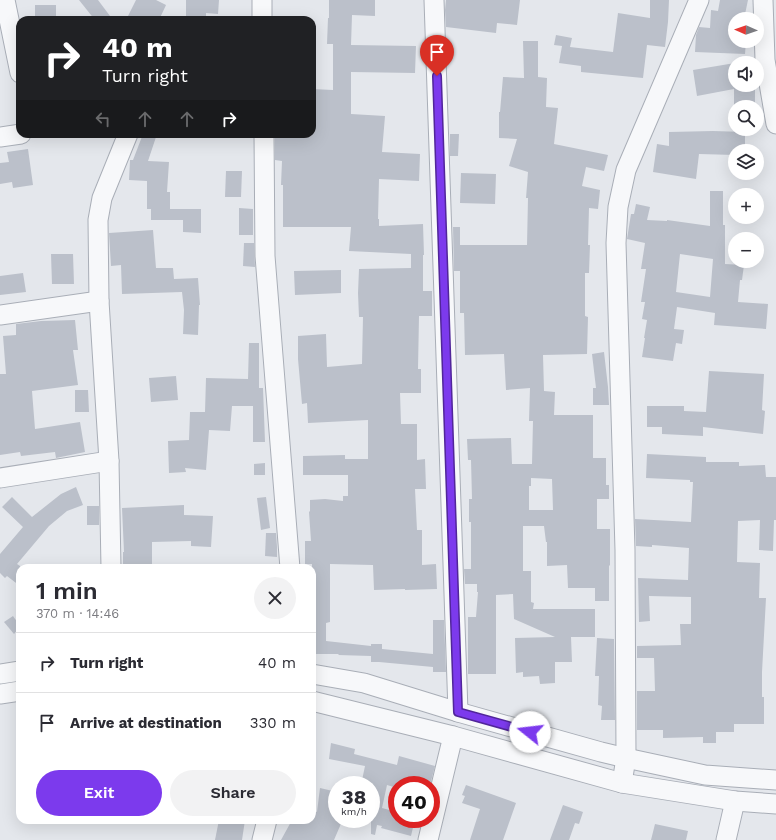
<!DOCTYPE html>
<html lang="en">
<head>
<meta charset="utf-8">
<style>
  :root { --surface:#fff; --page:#f2f2f3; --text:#2b2b33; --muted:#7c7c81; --line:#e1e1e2; --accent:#7c3aed }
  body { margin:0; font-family:"Work Sans",sans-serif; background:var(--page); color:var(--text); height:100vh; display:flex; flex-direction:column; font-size:15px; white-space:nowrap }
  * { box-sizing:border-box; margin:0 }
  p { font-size:13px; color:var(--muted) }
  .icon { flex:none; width:22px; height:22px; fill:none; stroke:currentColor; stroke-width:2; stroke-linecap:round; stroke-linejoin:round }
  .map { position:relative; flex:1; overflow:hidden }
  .side { position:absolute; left:16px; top:564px; width:300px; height:260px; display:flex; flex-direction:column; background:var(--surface); border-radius:12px; box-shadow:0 4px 16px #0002 }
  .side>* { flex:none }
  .guide { position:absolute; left:16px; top:16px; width:300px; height:122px; border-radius:12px; box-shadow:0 4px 16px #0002; background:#202124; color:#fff; overflow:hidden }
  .needle { width:26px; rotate:272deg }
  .tools { position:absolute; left:728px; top:12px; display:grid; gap:8px }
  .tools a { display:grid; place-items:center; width:36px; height:36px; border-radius:50%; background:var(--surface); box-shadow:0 4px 16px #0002; font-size:20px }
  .speed { position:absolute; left:328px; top:776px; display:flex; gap:8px; font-size:20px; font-weight:700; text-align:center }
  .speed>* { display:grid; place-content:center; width:52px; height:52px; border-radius:50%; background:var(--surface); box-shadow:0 4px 16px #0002; line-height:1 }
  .speed small { font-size:10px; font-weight:400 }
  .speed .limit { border:6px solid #d22; background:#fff; color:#111 }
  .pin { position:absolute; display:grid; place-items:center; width:34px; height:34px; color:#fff; margin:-41px -17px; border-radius:50% 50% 50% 0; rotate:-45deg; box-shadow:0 0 4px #0007 }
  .pin .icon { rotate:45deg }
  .me { position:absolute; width:44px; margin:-22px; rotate:286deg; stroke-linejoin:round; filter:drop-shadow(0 0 3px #0008) }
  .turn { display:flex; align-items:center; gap:14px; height:84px; padding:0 20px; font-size:18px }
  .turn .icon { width:52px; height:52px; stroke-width:2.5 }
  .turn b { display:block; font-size:28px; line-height:34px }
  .lanes { display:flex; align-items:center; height:38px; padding:0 20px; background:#0003; justify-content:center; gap:20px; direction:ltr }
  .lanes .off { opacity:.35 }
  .round { display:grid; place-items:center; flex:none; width:42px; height:42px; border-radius:21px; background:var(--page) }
  .summary { display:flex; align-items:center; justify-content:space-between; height:68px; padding:0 20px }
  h1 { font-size:24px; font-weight:600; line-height:30px }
  .primary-button { display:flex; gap:8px; margin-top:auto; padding:8px 20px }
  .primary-button a { flex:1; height:46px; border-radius:24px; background:var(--accent); color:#fff; font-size:16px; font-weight:600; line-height:46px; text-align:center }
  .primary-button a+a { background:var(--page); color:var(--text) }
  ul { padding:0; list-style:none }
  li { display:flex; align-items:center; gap:12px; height:60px; padding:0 20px; border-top:1px solid var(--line) }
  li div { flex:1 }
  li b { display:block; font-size:15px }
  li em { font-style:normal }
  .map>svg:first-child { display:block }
  .building { fill:#bbc0ca; fill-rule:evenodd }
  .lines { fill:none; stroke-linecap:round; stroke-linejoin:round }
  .minor-casing { stroke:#a9aeb7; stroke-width:21 }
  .minor { stroke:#f7f8fa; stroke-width:19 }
  .route-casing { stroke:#51269a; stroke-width:10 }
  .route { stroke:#7c3aed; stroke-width:7 }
</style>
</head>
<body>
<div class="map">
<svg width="776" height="840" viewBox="0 0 776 840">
  <rect width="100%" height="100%" fill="#e4e7ec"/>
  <!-- building -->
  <g class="building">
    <path d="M79 0H98L113 20H95Z"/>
    <path d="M136 0H156L166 5 159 20H126Z"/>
    <path d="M186 0H219L218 14 206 13V17L186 16Z"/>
    <path d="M329 0H375V16L352 15 351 45 416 46 415 73 351 72V114L385 116 382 152 420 154 419 181 379 179 378 219H379V226L423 224 424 255H423V291H432V316H419L418 369H421V393H400L401 424H417V460L425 459 426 489H415L417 530H422V565L436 564 437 589 405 590V589L374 590 373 565 330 564V622L326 623V641L371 646V644H382V649L433 654V620H444L446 672H433V667L379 662H371V656L338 655 339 654H312V564H305V541H311L309 512 310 511V500L325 499 343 501V496H348V475H303V456L345 455V459H368V420L308 423 307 403 302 404 298 359V336L326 334 327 367 362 364 363 317H359L358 293 359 269 411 268V254L349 251 351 227H283V185H281L282 161 275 160V134H312V89L333 90V44H327L328 18H329Z"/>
    <path d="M446 0H520L517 25 497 23 496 33 446 27 445 10Z"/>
    <path d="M650 0H669L668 22 665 47 647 45 643 78 581 72V66L559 63 562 46 554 45 556 35 572 38 570 47 613 52 618 13 650 18Z"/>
    <path d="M720 0H748L744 19H735V41H746L745 54 695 52 696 35 699 27 710 28 711 10 718 11Z"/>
    <rect x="35" y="5" width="21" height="13"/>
    <path d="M523 41H538V77L547 78 546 107 558 108 554 144 608 155 604 171 586 167 582 186 600 190 598 209 589 208 588 245H590L589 273H585V316L588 317 587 354 543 355 544 391 555 392 554 415H593V458H606V485H609V499H597V529H610V565L609 566V601H595V588H568L567 565 547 566V542H546L544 526H523V571H531V602L534 603 533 609H595V637H571L572 662H555V683L540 684 539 676 523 677V672L516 673 515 638 555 637 514 619 513 594 496 595V674H468V617H476L478 592H477V584H465L464 569H471V522H469V499H472L471 460H468L467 439 511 438 512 464H532L533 421H529L530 388 506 390 504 354 465 355 464 313H460V271H454L453 227H460V245H527L528 198H526L528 172 509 166 517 139 499 138V112H500L503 77 524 78ZM531 478 552 479 553 510H529V486H531Z"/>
    <path d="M735 63V85H755V107H734V89L697 96 693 70Z"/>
    <path d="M713 131 745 132V151H735V155L699 154 696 179 653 172 657 144 669 146V132Z"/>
    <path d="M143 134H157L148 161 169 162 167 192H170V209H201V233L183 232V220H151V209H147V181L129 180 130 160H133Z"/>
    <path d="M450 134H459L458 156H450Z"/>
    <path d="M28 149 33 185 13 188 12 182 0 184V163L9 162 7 152Z"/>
    <path d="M226 171H242L241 197H225Z"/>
    <path d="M461 173 496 174 495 204 460 203Z"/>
    <path d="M710 191H723V225H725V264L744 265 742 280H740L738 302 768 304 766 329 714 325 715 313 677 307 674 329 684 330 682 344 676 343 673 361 642 357 645 338H644L647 320 642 319 645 302H641L646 269H641L645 243 627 239 631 214H634L636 204 650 207 647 220 667 221V220L710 226ZM680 254 713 259 710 297 676 292Z"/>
    <path d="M239 208 253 209V235H239Z"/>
    <path d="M153 230 156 268H173L174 279 198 278 200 305H199L198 335 183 334 184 310 182 292 122 294 121 265 111 266 109 233Z"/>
    <path d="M244 243H254L255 267 243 266Z"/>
    <path d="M51 254H73L74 284H52Z"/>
    <path d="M341 270V293L295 295 294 271Z"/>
    <path d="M23 273 26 292 0 295V276Z"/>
    <path d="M75 320 78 350H73L78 385 32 391 35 429 80 422 85 452 56 458 55 452 21 456 20 452 0 455V374H6L3 336 16 335V324L41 321Z"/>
    <path d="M249 343H259V388H263L265 442H253V406H232L230 431 209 430 206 470 185 468 186 472 169 473 168 441 189 440 190 412H205L206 378 248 379Z"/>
    <path d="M604 352 608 387 609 405H593V388H596L592 354Z"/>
    <path d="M709 371 764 374 762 410 765 411 763 434 703 427V436L662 434V427H647V406H684V411L706 412Z"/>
    <path d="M176 376 178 400 151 402 149 378Z"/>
    <path d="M75 390H88L89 412H75Z"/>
    <path d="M647 454 706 457V462H739V466L765 465 766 477H776V520H774L773 551 759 550 760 520 738 521 737 562 760 563 759 598H766L762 672V697H764V724H734V732H716V743H703V737L663 738V730H637V691H655L654 658H637V646L681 645 680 624H691V597L649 596 650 621 639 622 638 578 688 580 689 548 652 545V547L636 546 635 519 691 522 693 482H690V480L646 478Z"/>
    <path d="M265 463V475H254V464Z"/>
    <path d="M76 487 83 505 67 511 49 526 17 564 20 566V586L7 576 5 578 0 573V554L23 527 2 507 12 497 32 517 61 494Z"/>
    <path d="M266 497 270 528 261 530 257 498Z"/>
    <path d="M184 505V515L213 516 211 547 191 546V541L152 542V568H123V552H124L122 508Z"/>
    <rect x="87" y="506" width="12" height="19"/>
    <path d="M266 533H276L277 547V557L265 556Z"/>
    <path d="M13 616 20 626V627L14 634 4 622Z"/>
    <path d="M597 638 614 639 615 720H601L602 706 598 705 599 676H595Z"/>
    <path d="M331 743 355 749 354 754 397 765 399 756 435 766 430 785H397V788L387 785 382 808 397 812V819H415L411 836 381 828 382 826 377 825 375 835 371 834V785H361L365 766 329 759Z"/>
    <path d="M466 785 516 803 503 840H470L480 809 462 803 465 796 462 795Z"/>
    <path d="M320 788 337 792V819H343L334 840H281L292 820H312V810L317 812Z"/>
    <path d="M563 805 583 812 579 824 575 823 569 840H550Z"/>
    <path d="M219 820H245L242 840H215Z"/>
    <path d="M655 824 688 831 686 840H651Z"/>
  </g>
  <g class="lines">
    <!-- minor casing -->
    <g class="minor-casing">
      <g id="minor">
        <path d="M5 0 20 73"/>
        <path d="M262 0V20"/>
        <path d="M434 0 458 712"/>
        <path d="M763 0 765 60 776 124"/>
        <path d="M264 134 265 256 290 568"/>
        <path d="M0 137 21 134"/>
        <path d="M0 315 99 301"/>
        <path d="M0 478 109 461"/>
        <path d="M111 568 109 461 99 301 98 220 102 198 128 134"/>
        <path d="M0 674 20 671"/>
        <path d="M312 674 364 683 458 712 601 752 626 758 705 775 776 780"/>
        <path d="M0 694 20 691"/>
        <path d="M312 701 453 736 622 783 735 801 776 804"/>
        <path d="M622 783 626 758 625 550 616 243 618 207 626 170 699 0"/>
        <path d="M262 840 267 820"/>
        <path d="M428 840 453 736"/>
        <path d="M726 840 735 801"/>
      </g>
    </g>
    <!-- minor -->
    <use href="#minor" class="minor"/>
  </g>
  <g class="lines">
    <!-- route casing -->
    <g class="route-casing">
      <path id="route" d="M437 76 458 712 530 732"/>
    </g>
    <!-- route -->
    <use href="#route" class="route"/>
  </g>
</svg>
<div class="tools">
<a><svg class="needle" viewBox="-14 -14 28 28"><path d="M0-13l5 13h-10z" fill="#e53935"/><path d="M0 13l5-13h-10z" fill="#7c7c81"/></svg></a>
<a><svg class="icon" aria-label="sound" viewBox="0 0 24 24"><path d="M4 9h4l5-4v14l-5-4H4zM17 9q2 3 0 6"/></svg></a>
<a><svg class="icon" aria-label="search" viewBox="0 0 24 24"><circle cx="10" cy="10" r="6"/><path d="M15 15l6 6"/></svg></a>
<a><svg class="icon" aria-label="layers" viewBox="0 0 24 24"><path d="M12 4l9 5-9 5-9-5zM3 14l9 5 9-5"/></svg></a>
<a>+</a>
<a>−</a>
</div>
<div class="speed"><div>38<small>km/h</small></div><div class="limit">40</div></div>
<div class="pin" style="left:437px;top:76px;background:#d93025"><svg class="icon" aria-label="arrive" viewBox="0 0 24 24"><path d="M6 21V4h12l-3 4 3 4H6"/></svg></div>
<svg class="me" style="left:530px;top:732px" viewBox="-20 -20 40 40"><circle r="19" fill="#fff"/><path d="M0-13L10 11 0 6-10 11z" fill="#7c3aed"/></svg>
<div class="guide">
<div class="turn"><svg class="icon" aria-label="right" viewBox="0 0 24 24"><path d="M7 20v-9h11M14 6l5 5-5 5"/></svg><div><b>40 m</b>Turn right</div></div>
<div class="lanes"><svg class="icon off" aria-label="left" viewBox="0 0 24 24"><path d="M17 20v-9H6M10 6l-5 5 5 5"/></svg><svg class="icon off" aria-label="ahead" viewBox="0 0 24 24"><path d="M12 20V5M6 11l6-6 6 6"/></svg><svg class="icon off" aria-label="ahead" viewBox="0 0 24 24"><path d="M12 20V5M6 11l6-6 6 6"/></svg><svg class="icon" aria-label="right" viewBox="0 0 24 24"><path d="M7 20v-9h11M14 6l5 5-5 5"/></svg></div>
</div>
<section class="side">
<div class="summary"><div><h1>1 min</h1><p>370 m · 14:46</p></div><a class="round"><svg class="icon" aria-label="close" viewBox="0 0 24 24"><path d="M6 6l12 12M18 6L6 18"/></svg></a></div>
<ul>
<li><svg class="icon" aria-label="right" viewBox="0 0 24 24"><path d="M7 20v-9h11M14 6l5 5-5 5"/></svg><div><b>Turn right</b></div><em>40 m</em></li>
<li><svg class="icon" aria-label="arrive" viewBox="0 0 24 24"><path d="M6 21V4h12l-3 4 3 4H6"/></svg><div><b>Arrive at destination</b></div><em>330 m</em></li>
</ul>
<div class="primary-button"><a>Exit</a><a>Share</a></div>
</section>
</div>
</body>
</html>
